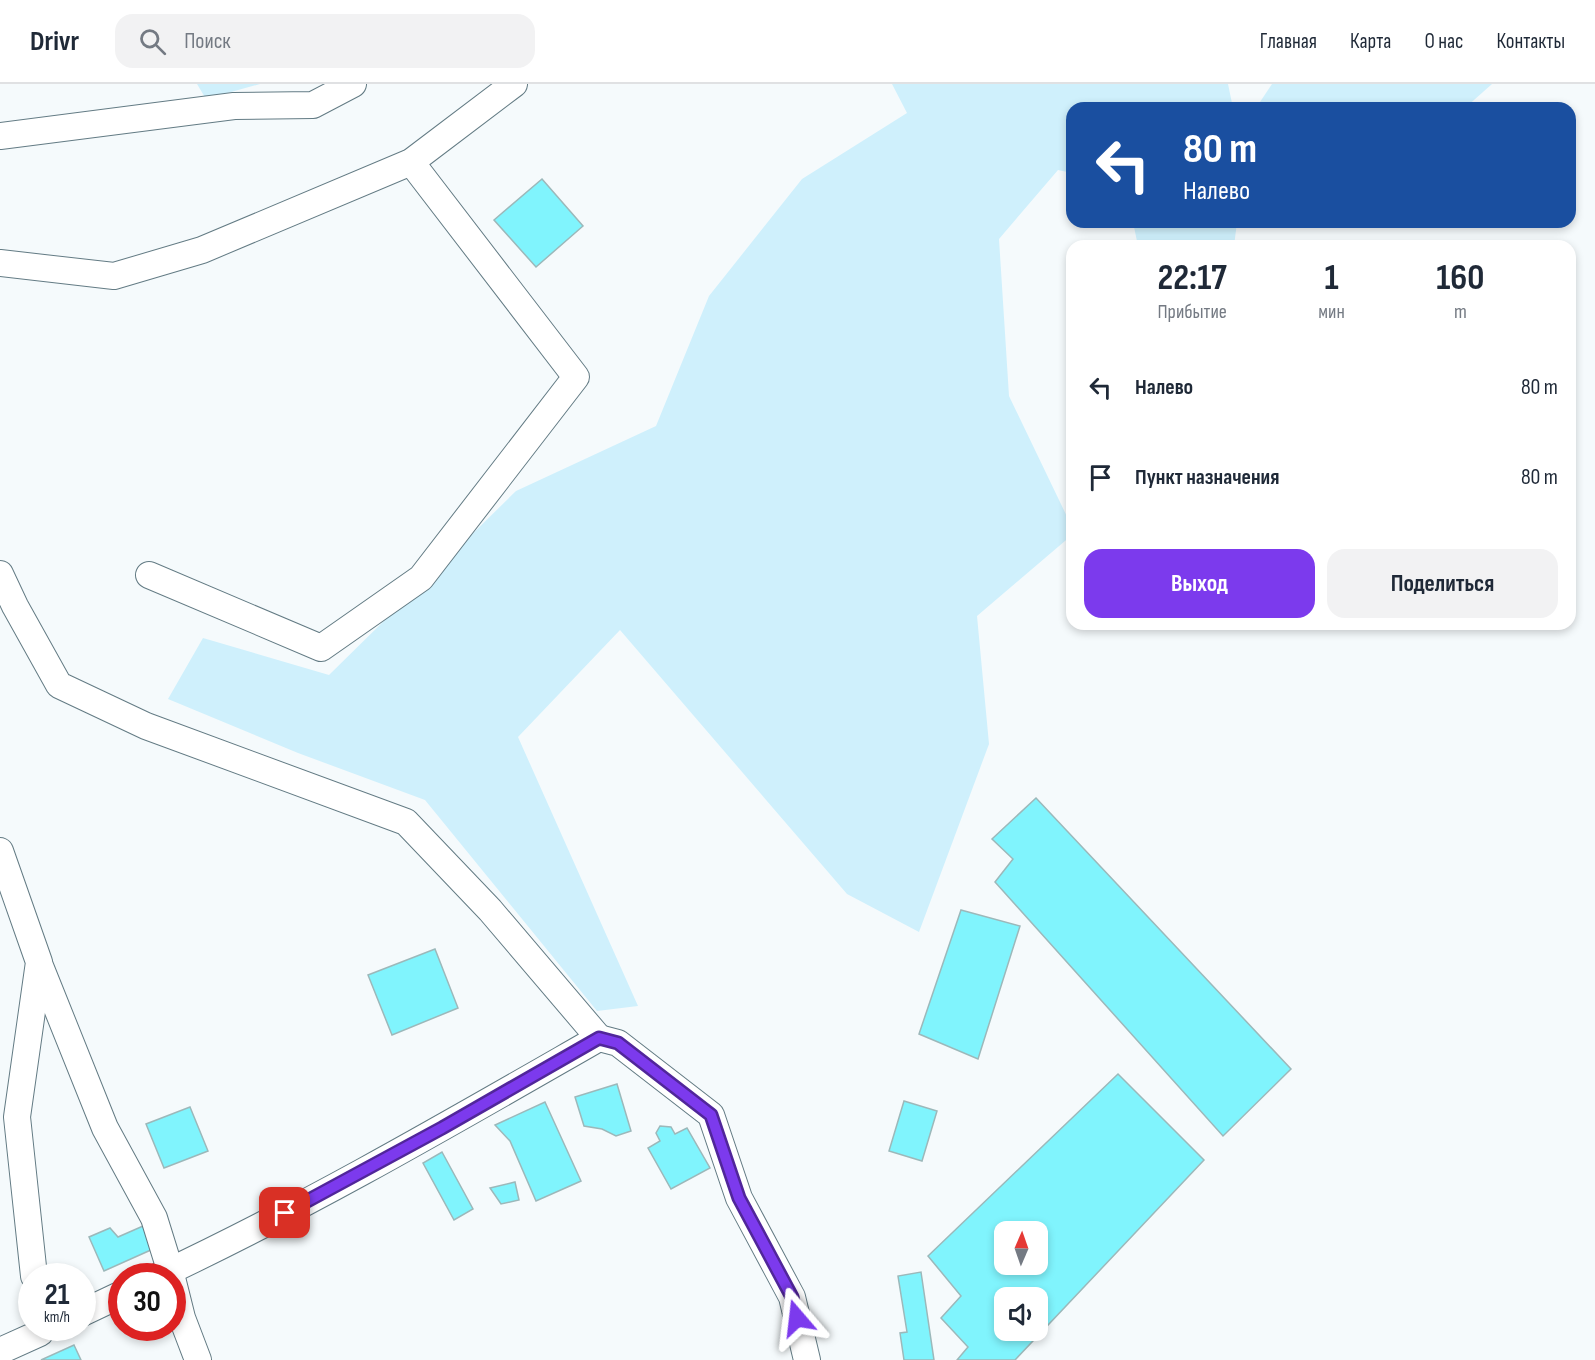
<!DOCTYPE html>
<html lang="ru">
<head>
<meta charset="utf-8">
<style>
  :root { --surface:#fff; --page:#f2f2f3; --text:#1f2937; --muted:#747a83; --line:#e0e1e3; --accent:#7c3aed }
  body { margin:0; font-family:"Sofia Sans Condensed",sans-serif; background:var(--page); color:var(--text); height:100vh; display:flex; flex-direction:column; font-size:22px; white-space:nowrap }
  * { box-sizing:border-box; margin:0 }
  p { font-size:20px; color:var(--muted) }
  .icon { flex:none; width:33px; height:33px; fill:none; stroke:currentColor; stroke-width:2; stroke-linecap:round; stroke-linejoin:round }
  .map { position:relative; flex:1; overflow:hidden }
  .details { position:absolute; left:1066px; top:156px; width:510px; height:390px; display:flex; flex-direction:column; background:var(--surface); border-radius:18px; box-shadow:0 3px 9px #0003 }
  .details>* { flex:none }
  .banner { position:absolute; left:1066px; top:18px; width:510px; height:126px; border-radius:18px; box-shadow:0 3px 9px #0003; background:#1a4fa0; color:#fff; overflow:hidden }
  .needle { width:39px; rotate:2deg }
  .buttons { position:absolute; left:994px; top:1137px; display:grid; gap:12px }
  .buttons a { display:grid; place-items:center; width:54px; height:54px; border-radius:12px; background:var(--surface); box-shadow:0 3px 9px #0003; font-size:30px }
  .speed { position:absolute; left:18px; top:1179px; display:flex; gap:12px; font-size:30px; font-weight:700; text-align:center }
  .speed>* { display:grid; place-content:center; width:78px; height:78px; border-radius:50%; background:var(--surface); box-shadow:0 3px 9px #0003; line-height:1 }
  .speed small { font-size:15px; font-weight:400 }
  .speed .limit { border:9px solid #d22; background:#fff; color:#111 }
  .pin { position:absolute; display:grid; place-items:center; width:51px; height:51px; color:#fff; margin:-26px; border-radius:12px; box-shadow:0 3px 9px #0006 }
  .me { position:absolute; width:66px; margin:-33px; rotate:343deg; stroke-linejoin:round; filter:drop-shadow(0 0 4px #0008) }
  .turn { display:flex; align-items:center; gap:21px; height:126px; padding:0 18px; font-size:27px }
  .turn .icon { width:78px; height:78px; stroke-width:2.5 }
  .turn b { display:block; font-size:42px; line-height:51px }
  .eta { display:flex; justify-content:space-evenly; align-items:center; height:102px; text-align:center }
  .eta b { font-size:36px; font-weight:700; line-height:42px }
  .action { display:flex; gap:12px; margin-top:auto; padding:12px 18px }
  .action a { flex:1; height:69px; border-radius:18px; background:var(--accent); color:#fff; font-size:24px; font-weight:700; line-height:69px; text-align:center }
  .action a+a { background:var(--page); color:var(--text) }
  ul { padding:0; list-style:none }
  li { display:flex; align-items:center; gap:18px; height:90px; padding:0 18px }
  li div { flex:1 }
  li b { display:block; font-size:22px }
  li em { font-style:normal }
  header { display:flex; align-items:center; gap:36px; box-sizing:border-box; height:84px; padding:0 30px; background:var(--surface); border-bottom:2px solid var(--line) }
  header strong { font-size:28px }
  nav { display:flex; gap:33px; margin-inline-start:auto; font-size:21px }
  .search { width:420px; height:54px; background:var(--page); display:flex; align-items:center; gap:15px; box-sizing:border-box; padding:0 21px; border-radius:18px; color:var(--muted); font-size:22px }
  .map>svg:first-child { display:block }
  .green { fill:#cff0fc }
  .building { fill:#80f4fd; stroke:#9cb8ba; stroke-width:1.5; fill-rule:evenodd }
  .lines { fill:none; stroke-linecap:round; stroke-linejoin:round }
  .street-casing { stroke:#637b84; stroke-width:28 }
  .street { stroke:#fff; stroke-width:26 }
  .route-casing { stroke:#51269a; stroke-width:15 }
  .route { stroke:#7c3aed; stroke-width:10 }
</style>
</head>
<body>
<header>
<strong>Drivr</strong>
<div class="search"><svg class="icon" aria-label="search" viewBox="0 0 24 24"><circle cx="10" cy="10" r="6"/><path d="M15 15l6 6"/></svg>Поиск</div>
<nav><a>Главная</a><a>Карта</a><a>О нас</a><a>Контакты</a></nav>
</header>
<div class="map">
<svg width="1595" height="1276" viewBox="0 0 1595 1276">
  <rect width="100%" height="100%" fill="#f5fafc"/>
  <!-- green -->
  <g class="green">
    <path d="M197 0H260L206 15Z"/>
    <path d="M892 0H1228L1233 24H1072V89L1058 86 999 155 1009 312 1072 443V451L977 532 989 660 919 848 847 810 620 546 518 653 638 922 597 927 425 716 298 669 168 615 203 554 329 591 516 407 656 342 709 212 802 95 907 29Z"/>
    <path d="M1272 0H1492L1465 24H1256Z"/>
    <path d="M1133 138H1237L1234 162H1138Z"/>
  </g>
  <!-- building -->
  <g class="building">
    <path d="M542 95 583 142 536 183 494 136Z"/>
    <path d="M1036 714 1291 985 1223 1052 995 798 1013 775 992 755Z"/>
    <path d="M961 826 1020 842 978 975 919 950Z"/>
    <path d="M435 865 458 924 392 951 368 891Z"/>
    <path d="M1118 990 1204 1076 1015 1276H957L968 1263 941 1234 961 1212 928 1172ZM1005 1148H1038V1180H1005ZM1005 1214H1038V1246H1005Z"/>
    <path d="M617 1000 631 1047 616 1052 602 1045 584 1042 575 1013Z"/>
    <path d="M904 1017 937 1027 922 1077 889 1067Z"/>
    <path d="M545 1018 581 1097 536 1117 510 1057 495 1041Z"/>
    <path d="M190 1023 208 1067 164 1084 146 1040Z"/>
    <path d="M660 1042 671 1043 675 1050 687 1044 710 1084 671 1105 648 1064 660 1057 656 1049Z"/>
    <path d="M442 1068 473 1125 454 1136 423 1079Z"/>
    <path d="M515 1098 519 1116 501 1120 490 1104Z"/>
    <path d="M143 1142 153 1165 104 1187 89 1153 110 1144 118 1153Z"/>
    <path d="M921 1188 934 1276H904L900 1249 907 1248 898 1192Z"/>
    <path d="M74 1261 81 1276H41Z"/>
  </g>
  <g class="lines">
    <!-- street casing -->
    <g class="street-casing">
      <g id="street">
        <path d="M0 52 234 22 313 21 353 0"/>
        <path d="M0 179 114 192 202 166 411 78 514 0"/>
        <path d="M0 490 15 522 59 601 146 642 406 738 490 826 599 954C454 1037 310 1121 159 1192"/>
        <path d="M149 491 321 564 421 494 576 293 411 78"/>
        <path d="M0 767 39 878 17 1033 34 1192"/>
        <path d="M40 882 105 1044 154 1134 172 1192"/>
        <path d="M599 954 618 959 711 1031 739 1114 792 1213 807 1276"/>
        <path d="M172 1194 182 1234 198 1276"/>
        <path d="M82 1229 122 1210"/>
        <path d="M0 1267 40 1249 39 1244"/>
      </g>
    </g>
    <!-- street -->
    <use href="#street" class="street"/>
  </g>
  <g class="lines">
    <!-- route casing -->
    <g class="route-casing">
      <path id="route" d="M285 1129 442 1044 599 954 618 959 711 1031 739 1114 792 1213 797 1234"/>
    </g>
    <!-- route -->
    <use href="#route" class="route"/>
  </g>
</svg>
<div class="buttons">
<a><svg class="needle" viewBox="-14 -14 28 28"><path d="M0-13l5 13h-10z" fill="#e53935"/><path d="M0 13l5-13h-10z" fill="#747a83"/></svg></a>
<a><svg class="icon" aria-label="sound" viewBox="0 0 24 24"><path d="M4 9h4l5-4v14l-5-4H4zM17 9q2 3 0 6"/></svg></a>
</div>
<div class="speed"><div>21<small>km/h</small></div><div class="limit">30</div></div>
<div class="pin" style="left:285px;top:1129px;background:#d93025"><svg class="icon" aria-label="arrive" viewBox="0 0 24 24"><path d="M6 21V4h12l-3 4 3 4H6"/></svg></div>
<svg class="me" style="left:797px;top:1234px" viewBox="-20 -20 40 40"><path d="M0-17L14 15 0 8-14 15z" fill="#7c3aed" stroke="#fff" stroke-width="4"/></svg>
<div class="banner">
<div class="turn"><svg class="icon" aria-label="left" viewBox="0 0 24 24"><path d="M17 20v-9H6M10 6l-5 5 5 5"/></svg><div><b>80 m</b>Налево</div></div>
</div>
<section class="details">
<div class="eta">
<div><b>22:17</b><p>Прибытие</p></div>
<div><b>1</b><p>мин</p></div>
<div><b>160</b><p>m</p></div>
</div>
<ul>
<li><svg class="icon" aria-label="left" viewBox="0 0 24 24"><path d="M17 20v-9H6M10 6l-5 5 5 5"/></svg><div><b>Налево</b></div><em>80 m</em></li>
<li><svg class="icon" aria-label="arrive" viewBox="0 0 24 24"><path d="M6 21V4h12l-3 4 3 4H6"/></svg><div><b>Пункт назначения</b></div><em>80 m</em></li>
</ul>
<div class="action"><a>Выход</a><a>Поделиться</a></div>
</section>
</div>
</body>
</html>
